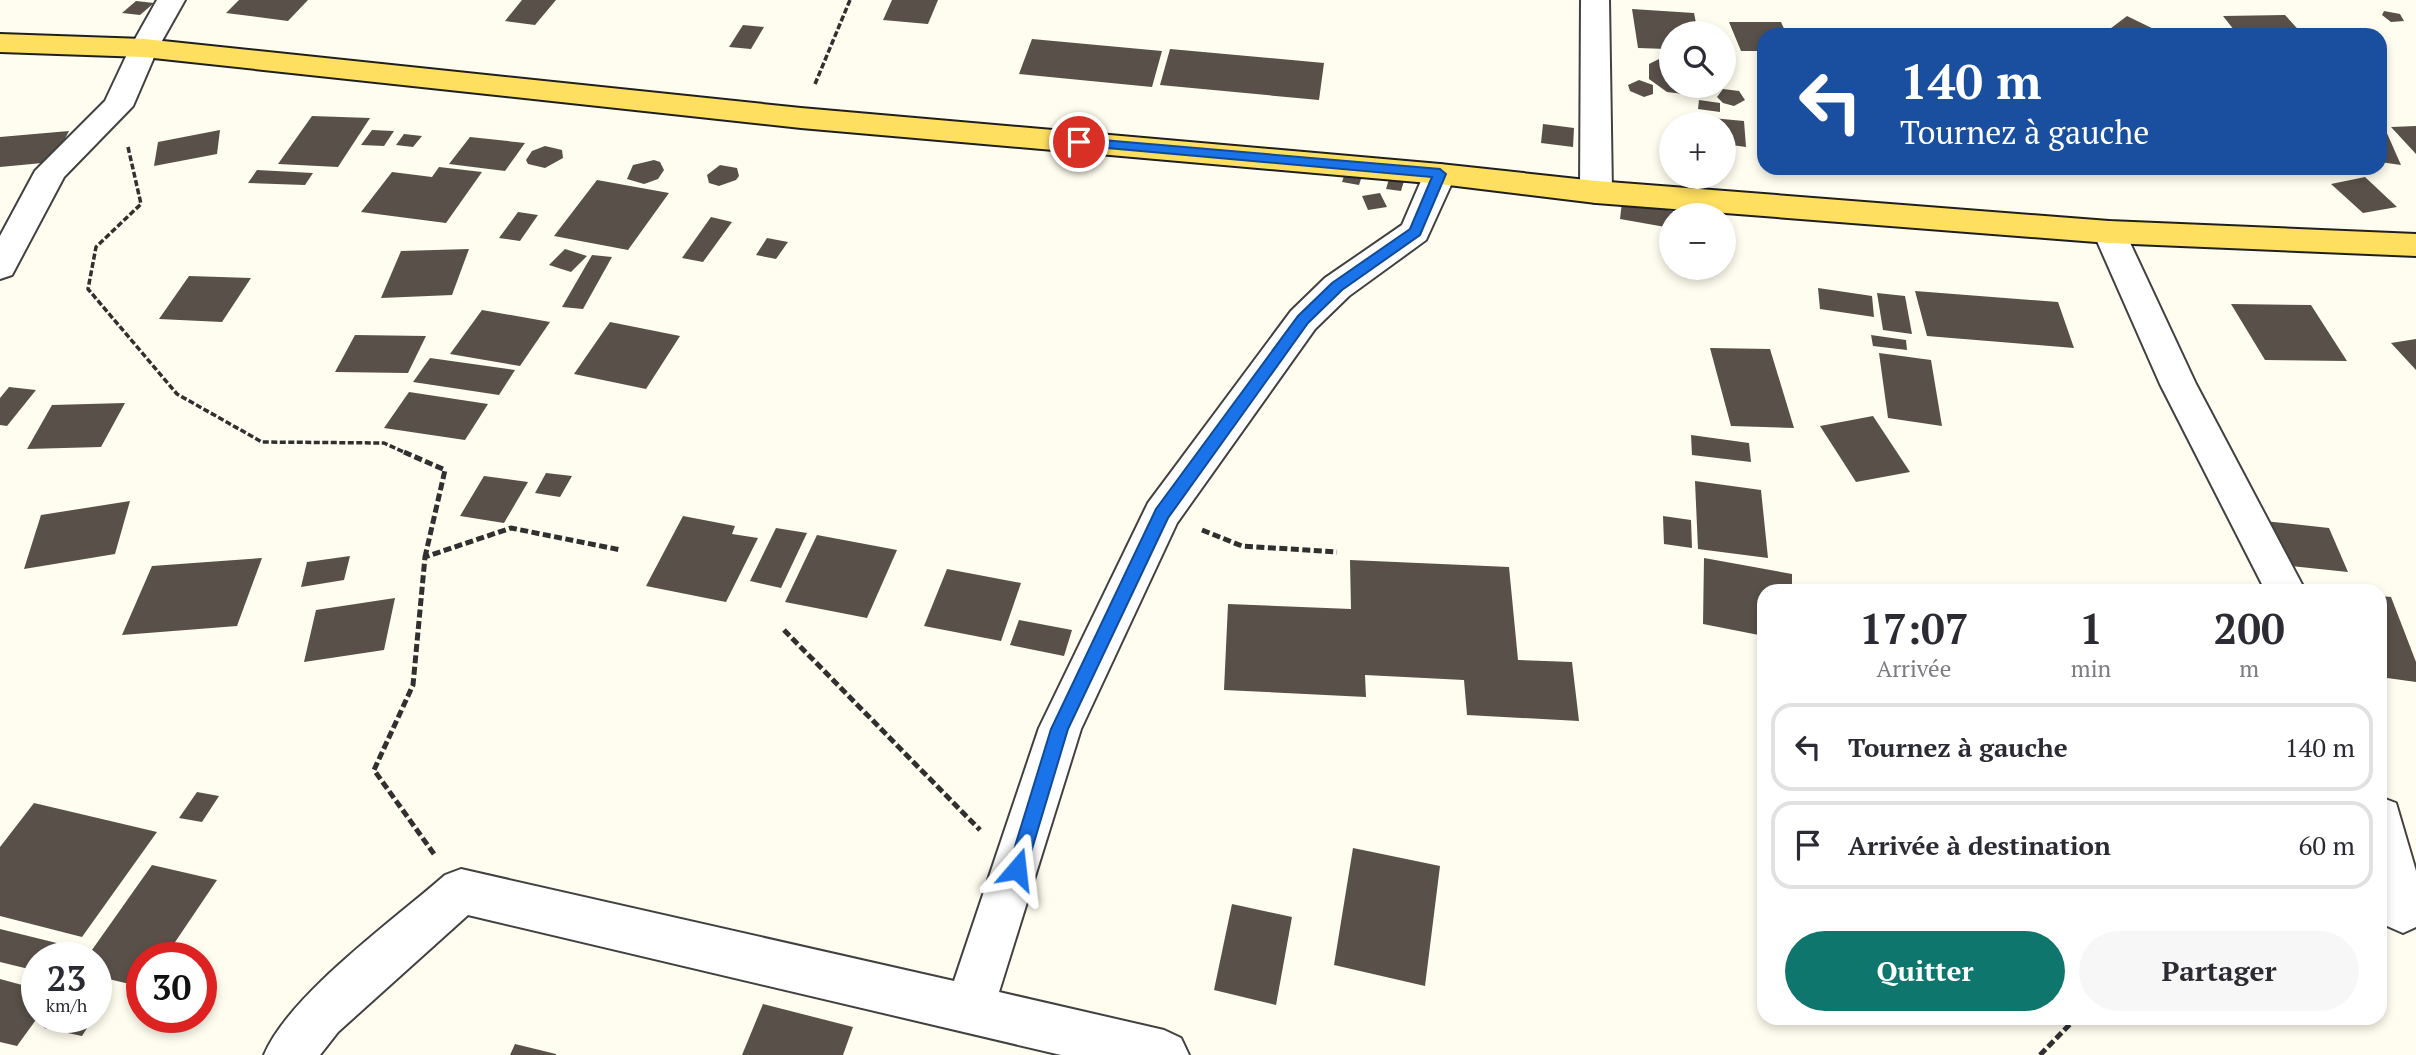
<!DOCTYPE html>
<html lang="fr">
<head>
<meta charset="utf-8">
<style>
  :root { --surface:#fff; --page:#f7f7f7; --text:#2b2b33; --muted:#7c7c81; --line:#e1e1e2; --accent:#0f766e }
  body { margin:0; font-family:"PT Serif",serif; background:var(--page); color:var(--text); height:100vh; display:flex; flex-direction:column; font-size:26px; white-space:nowrap }
  * { box-sizing:border-box; margin:0 }
  p { font-size:23px; color:var(--muted) }
  .icon { flex:none; width:38px; height:38px; fill:none; stroke:currentColor; stroke-width:2; stroke-linecap:round; stroke-linejoin:round }
  .map { position:relative; flex:1; overflow:hidden }
  .side { position:absolute; left:1757px; top:584px; width:630px; height:441px; display:flex; flex-direction:column; background:var(--surface); border-radius:21px; box-shadow:0 4px 10px #0003 }
  .side>* { flex:none }
  .hud { position:absolute; left:1757px; top:28px; width:630px; height:147px; border-radius:21px; box-shadow:0 4px 10px #0003; background:#1a4fa0; color:#fff; overflow:hidden }
  .buttons { position:absolute; left:1659px; top:21px; display:grid; gap:14px }
  .buttons a { display:grid; place-items:center; width:77px; height:77px; border-radius:50%; background:var(--surface); box-shadow:0 4px 10px #0003; font-size:35px }
  .speed { position:absolute; left:21px; top:942px; display:flex; gap:14px; font-size:35px; font-weight:700; text-align:center }
  .speed>* { display:grid; place-content:center; width:91px; height:91px; border-radius:50%; background:var(--surface); box-shadow:0 4px 10px #0003; line-height:1 }
  .speed small { font-size:18px; font-weight:400 }
  .speed .limit { border:10px solid #d22; background:#fff; color:#111 }
  .pin { position:absolute; display:grid; place-items:center; width:60px; height:60px; color:#fff; margin:-30px; border:4px solid #fff; border-radius:50%; box-shadow:0 2px 7px #0007 }
  .me { position:absolute; width:77px; margin:-38px; rotate:17deg; stroke-linejoin:round; filter:drop-shadow(0 0 5px #0008) }
  .turn { display:flex; align-items:center; gap:24px; height:147px; padding:0 28px; font-size:32px }
  .turn .icon { width:91px; height:91px; stroke-width:2.5 }
  .turn b { display:block; font-size:49px; line-height:60px }
  .eta { display:flex; justify-content:space-evenly; align-items:center; height:119px; text-align:center }
  .eta b { font-size:42px; font-weight:800; line-height:49px }
  .primary-button { display:flex; gap:14px; margin-top:auto; padding:14px 28px }
  .primary-button a { flex:1; height:80px; border-radius:42px; background:var(--accent); color:#fff; font-size:28px; font-weight:800; line-height:80px; text-align:center }
  .primary-button a+a { background:var(--page); color:var(--text) }
  ul { padding:0; list-style:none }
  li { display:flex; align-items:center; gap:21px; height:88px; margin:0 14px 10px; padding:0 14px; border:4px solid var(--line); border-radius:21px }
  li div { flex:1 }
  li b { display:block; font-size:26px }
  li em { font-style:normal }
  .map>svg:first-child { display:block }
  .building { fill:#585049 }
  .lines { fill:none; stroke-linecap:round; stroke-linejoin:round }
  .minor-casing { stroke:#414141; stroke-width:4 }
  .major-casing { stroke:#1f1f1f; stroke-width:4 }
  .path-far1 { stroke:#303030; stroke-width:3.5; stroke-dasharray:6 2.5; stroke-linecap:butt }
  .path { stroke:#303030; stroke-width:5; stroke-dasharray:8 3.5; stroke-linecap:butt }
  .minor { fill:#fff; fill-rule:evenodd }
  .major { fill:#ffdf5f; fill-rule:evenodd }
  .route { fill:#1a73e8; stroke:#114b97; stroke-width:2 }
</style>
</head>
<body>
<div class="map">
<svg width="2416" height="1055" viewBox="0 0 2416 1055">
  <rect width="100%" height="100%" fill="#fffdef"/>
  <!-- building -->
  <g class="building">
    <path d="M239 0H308L288 21 226 13Z"/>
    <path d="M522 0H556L535 25 505 21Z"/>
    <path d="M892 0H938L928 24 883 20Z"/>
    <path d="M136 1 154 3 140 15 122 13Z"/>
    <path d="M1632 9 1694 13 1698 33H1671L1667 49 1638 48Z"/>
    <path d="M2384 11 2400 14 2404 21 2391 22 2382 15Z"/>
    <path d="M2285 15 2303 35H2238L2223 16Z"/>
    <path d="M2127 16 2166 35H2102Z"/>
    <path d="M1729 22H1781L1787 35H1764V51H1741Z"/>
    <path d="M743 25 764 27 751 49 729 47Z"/>
    <path d="M1032 39 1162 51 1152 87 1019 74Z"/>
    <path d="M1170 49 1324 63 1319 100 1160 85Z"/>
    <path d="M1667 55 1671 56V86H1711L1692 95 1667 92 1649 79V64Z"/>
    <path d="M1639 80 1653 85V94L1644 97 1630 91 1628 85Z"/>
    <path d="M1723 89 1739 91 1745 100 1734 106 1723 103 1717 97Z"/>
    <path d="M1699 100 1720 103V112L1698 109Z"/>
    <path d="M312 116 370 118 338 167 278 164Z"/>
    <path d="M1701 117 1744 121 1746 147 1724 144V124H1702Z"/>
    <path d="M1543 124 1574 128 1573 147 1541 143Z"/>
    <path d="M2416 126V154L2391 127Z"/>
    <path d="M220 130 217 154 154 166 158 142Z"/>
    <path d="M372 130 394 131 384 146 361 145Z"/>
    <path d="M2380 130 2386 131 2401 165 2380 162Z"/>
    <path d="M69 131 53 162 0 167V137Z"/>
    <path d="M404 134 422 136 413 147 396 145Z"/>
    <path d="M470 137 525 143 505 171 449 164Z"/>
    <path d="M545 146 562 150 563 158 545 168 528 164 526 160 532 151Z"/>
    <path d="M654 160 660 162 664 170 658 179 644 184 627 179 633 165Z"/>
    <path d="M720 165 737 168 739 176 736 180 719 186 709 183 707 175Z"/>
    <path d="M439 167 482 172 446 223 361 212 392 172 432 177Z"/>
    <path d="M257 170 313 173 305 185 248 183Z"/>
    <path d="M1345 173 1362 176 1359 185 1342 182Z"/>
    <path d="M2365 177 2397 207 2363 213 2331 184Z"/>
    <path d="M1389 179 1404 181 1401 191 1386 189Z"/>
    <path d="M597 180 669 193 628 250 554 236Z"/>
    <path d="M1380 193 1387 207 1368 210 1362 196Z"/>
    <path d="M1622 202 1673 211 1671 228 1620 219Z"/>
    <path d="M518 212 538 215 520 241 499 238Z"/>
    <path d="M711 217 732 222 703 262 682 258Z"/>
    <path d="M767 238 788 242 776 259 756 255Z"/>
    <path d="M469 249 452 295 381 298 401 251Z"/>
    <path d="M565 249 587 256 571 272 549 265Z"/>
    <path d="M592 255 612 257 583 309 562 307Z"/>
    <path d="M189 276 251 278 222 322 159 319Z"/>
    <path d="M1818 288 1872 296 1874 317 1820 309Z"/>
    <path d="M1915 291 2058 302 2074 348 1927 336Z"/>
    <path d="M1877 293 1905 296 1912 334 1883 330Z"/>
    <path d="M2231 304 2311 305 2347 361 2265 360Z"/>
    <path d="M482 310 550 322 520 366 450 354Z"/>
    <path d="M610 322 680 336 646 389 574 374Z"/>
    <path d="M355 335 426 336 408 373 335 372Z"/>
    <path d="M1871 335 1906 340 1907 350 1873 346Z"/>
    <path d="M2416 339V370L2391 343Z"/>
    <path d="M1710 348 1770 349 1794 428 1731 426Z"/>
    <path d="M1879 353 1931 360 1942 426 1888 418Z"/>
    <path d="M430 358 515 370 499 395 413 382Z"/>
    <path d="M9 387 36 390 7 426 0 425V398Z"/>
    <path d="M409 392 488 404 465 440 384 428Z"/>
    <path d="M125 403 101 447 27 449 52 405Z"/>
    <path d="M1873 416 1910 472 1856 482 1820 426Z"/>
    <path d="M1691 435 1749 443 1751 462 1692 455Z"/>
    <path d="M546 473 572 476 560 497 535 493Z"/>
    <path d="M484 476 528 482 504 523 460 516Z"/>
    <path d="M1695 481 1761 490 1768 558 1698 549Z"/>
    <path d="M130 501 115 554 24 569 41 515Z"/>
    <path d="M683 516 735 526 732 534 758 538 726 602 646 586Z"/>
    <path d="M1663 516 1691 520 1692 548 1664 544Z"/>
    <path d="M2264 521 2329 528 2348 572 2282 565Z"/>
    <path d="M776 528 807 533 781 588 750 581Z"/>
    <path d="M817 535 897 550 867 618 785 602Z"/>
    <path d="M350 556 344 580 301 587 307 562Z"/>
    <path d="M262 558 237 626 122 635 152 566Z"/>
    <path d="M1704 558 1792 574V592H1764V636L1703 624Z"/>
    <path d="M1350 560 1509 567 1518 660 1572 662 1579 721 1467 715 1464 680 1365 675 1366 697 1224 690 1228 604 1351 609Z"/>
    <path d="M947 569 1021 583 1001 641 924 626Z"/>
    <path d="M2380 596 2391 597 2416 662V682L2380 677Z"/>
    <path d="M395 598 384 650 304 662 316 610Z"/>
    <path d="M1019 620 1072 630 1064 656 1010 645Z"/>
    <path d="M197 792 219 796 202 822 179 818Z"/>
    <path d="M34 803 157 832 82 937 0 916V847Z"/>
    <path d="M1353 848 1440 866 1425 986 1334 965Z"/>
    <path d="M152 865 217 880 165 957H142V987L96 976V957H87Z"/>
    <path d="M1232 904 1292 917 1276 1005 1214 990Z"/>
    <path d="M0 929 85 950 79 957H37V971L0 962Z"/>
    <path d="M0 979 37 989 38 1017 17 1046 0 1042Z"/>
    <path d="M763 1004 853 1027 843 1055H742Z"/>
    <path d="M52 1017H94L82 1036 44 1028Z"/>
    <path d="M515 1044 556 1054V1055H510Z"/>
  </g>
  <g class="lines">
    <!-- minor casing -->
    <g class="minor-casing">
      <g id="minor">
        <path d="M157 0H185L158 48 133 106 64 177 12 275 0 279V236L35 171 105 101 130 48Z"/>
        <path d="M1581 0H1609L1612 192 1607 200 1596 203 1585 200 1580 192Z"/>
        <path d="M1440 164 1451 167 1456 174 1426 240 1349 296 1315 329 1177 523 1081 729 999 992 1164 1030 1181 1038 1189 1055H1061L468 915 338 1032 320 1055H264C289 995 394 920 445 875L461 869 954 981 1039 728 1148 503 1291 311 1325 278 1402 225 1424 174 1429 167Z"/>
        <path d="M2109 221 2120 224 2125 232 2196 384 2306 592H2266L2160 384 2093 232 2098 224Z"/>
        <path d="M2380 797 2396 803 2416 871V927L2403 933 2387 926 2380 910Z"/>
      </g>
    </g>
    <!-- major casing -->
    <g class="major-casing">
      <path id="major" d="M0 34 144 39 801 108 1440 164 1596 181 2109 221 2416 234V256L2109 243 1596 203 1440 184 801 128 144 57 0 52Z"/>
    </g>
    <!-- path-far1 -->
    <g class="path-far1">
      <path d="M815 84 850 0"/>
      <path d="M128 147 141 204 96 247 88 289 177 394 262 442 384 443 408 454"/>
    </g>
    <!-- path -->
    <g class="path">
      <path d="M404 452 445 470 425 557"/>
      <path d="M1202 530 1242 546 1337 552"/>
      <path d="M784 630 980 830"/>
      <path d="M434 854 374 770 413 685 425 557 511 528 621 550"/>
      <path d="M2040 1055 2076 1018"/>
    </g>
    <!-- minor -->
    <use href="#minor" class="minor"/>
    <!-- major -->
    <use href="#major" class="major"/>
  </g>
  <!-- route -->
  <path class="route" d="M1079 138 1440 169 1446 174 1420 235 1342 290 1308 323 1168 518 1068 729 1026 869 1024 875 1017 878 1010 875 1008 869 1051 729 1156 509 1298 316 1332 283 1410 229 1432 177 1074 145V139Z"/>
</svg>
<div class="buttons">
<a><svg class="icon" aria-label="search" viewBox="0 0 24 24"><circle cx="10" cy="10" r="6"/><path d="M15 15l6 6"/></svg></a>
<a>+</a>
<a>−</a>
</div>
<div class="speed"><div>23<small>km/h</small></div><div class="limit">30</div></div>
<div class="pin" style="left:1079px;top:142px;background:#d93025"><svg class="icon" aria-label="arrive" viewBox="0 0 24 24"><path d="M6 21V4h12l-3 4 3 4H6"/></svg></div>
<svg class="me" style="left:1017px;top:869px" viewBox="-20 -20 40 40"><path d="M0-17L14 15 0 8-14 15z" fill="#1a73e8" stroke="#fff" stroke-width="4"/></svg>
<div class="hud">
<div class="turn"><svg class="icon" aria-label="left" viewBox="0 0 24 24"><path d="M17 20v-9H6M10 6l-5 5 5 5"/></svg><div><b>140 m</b>Tournez à gauche</div></div>
</div>
<section class="side">
<div class="eta">
<div><b>17:07</b><p>Arrivée</p></div>
<div><b>1</b><p>min</p></div>
<div><b>200</b><p>m</p></div>
</div>
<ul>
<li><svg class="icon" aria-label="left" viewBox="0 0 24 24"><path d="M17 20v-9H6M10 6l-5 5 5 5"/></svg><div><b>Tournez à gauche</b></div><em>140 m</em></li>
<li><svg class="icon" aria-label="arrive" viewBox="0 0 24 24"><path d="M6 21V4h12l-3 4 3 4H6"/></svg><div><b>Arrivée à destination</b></div><em>60 m</em></li>
</ul>
<div class="primary-button"><a>Quitter</a><a>Partager</a></div>
</section>
</div>
</body>
</html>
